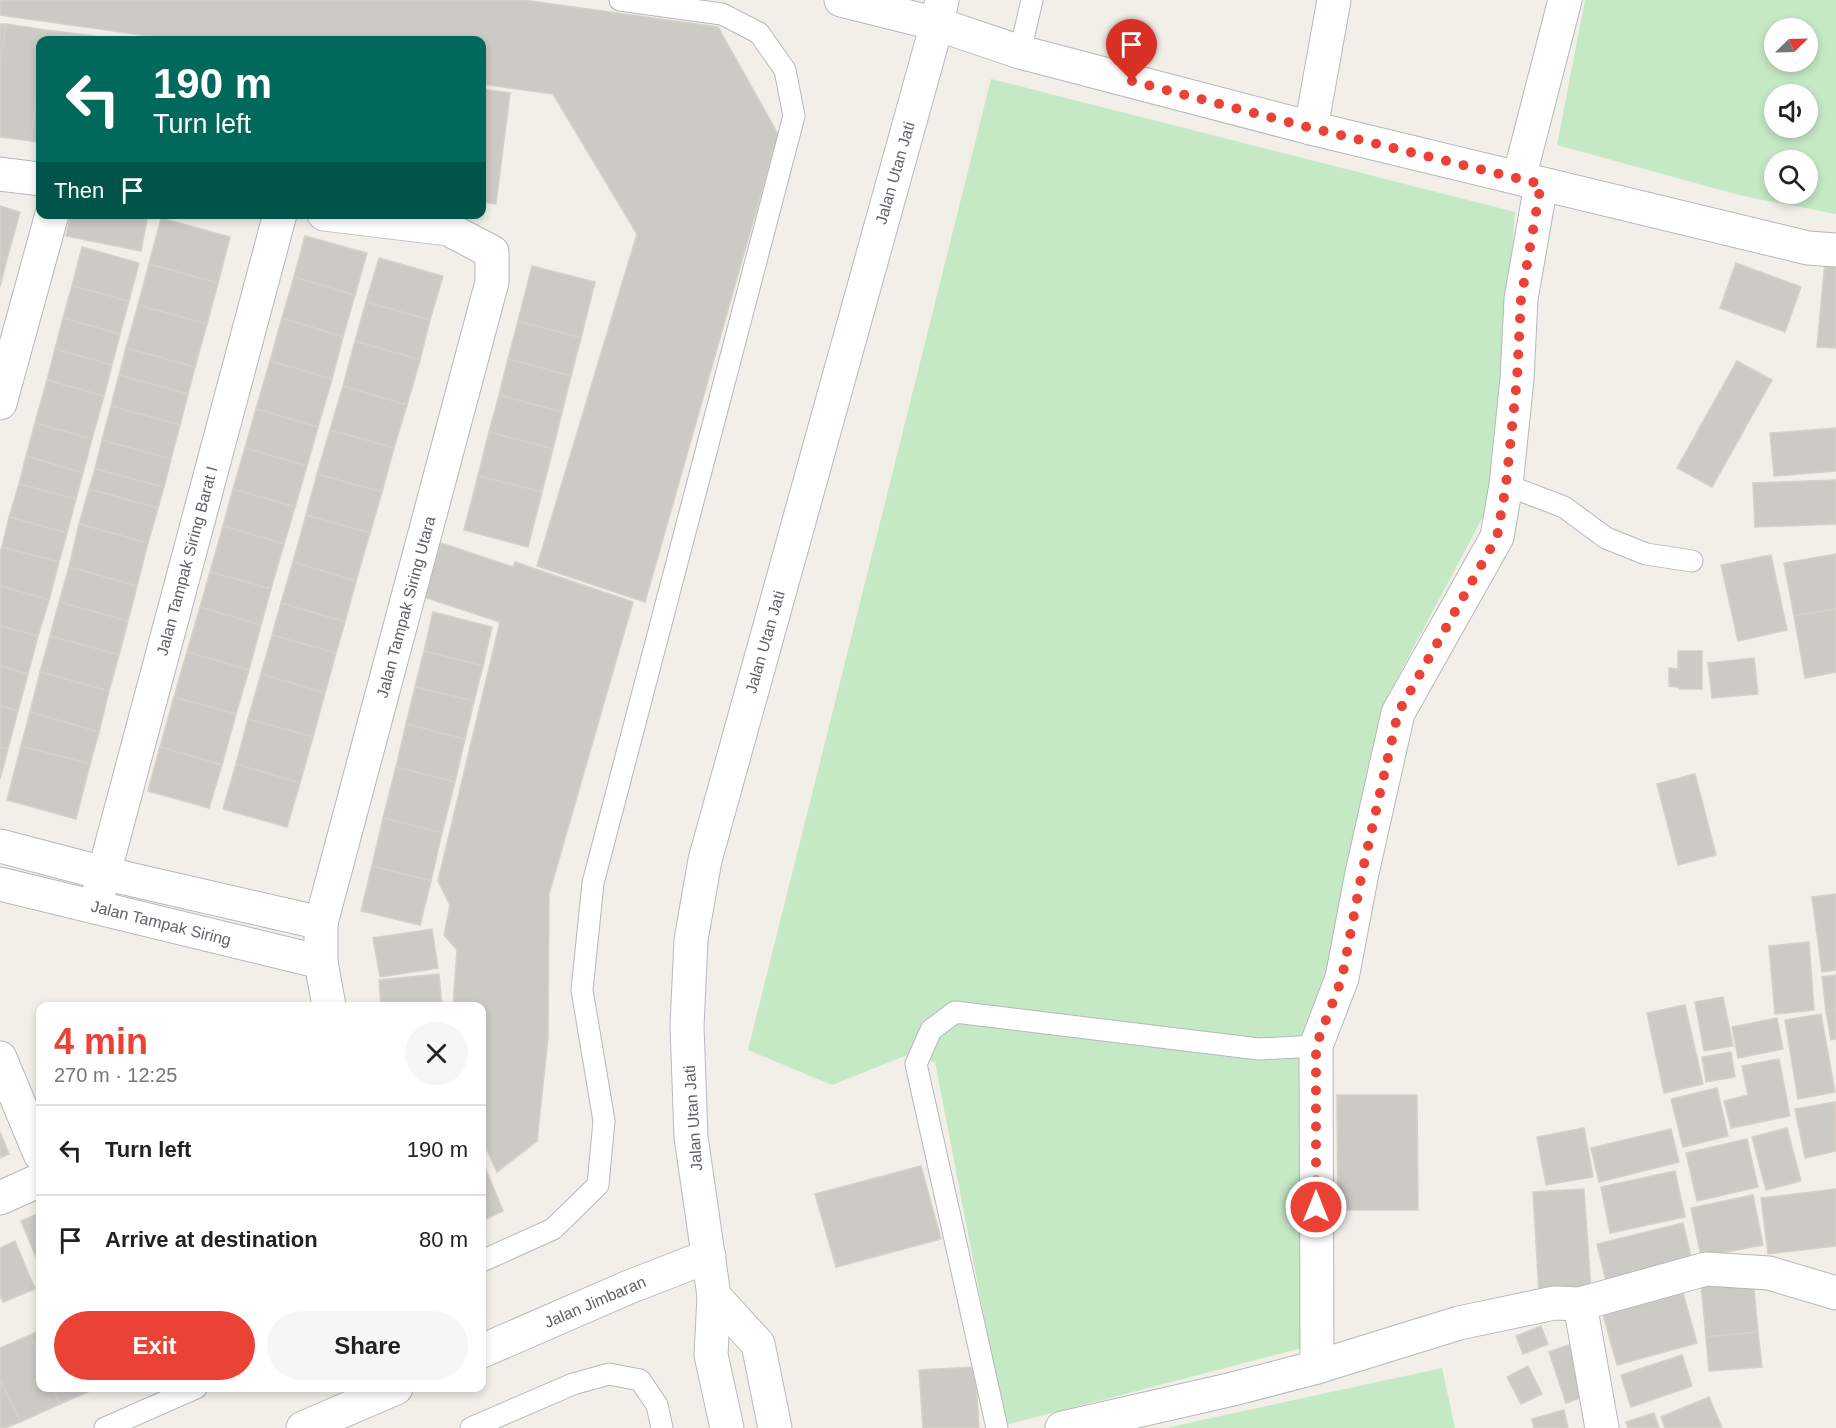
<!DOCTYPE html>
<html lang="en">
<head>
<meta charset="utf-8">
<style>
  :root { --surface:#fff; --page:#f6f6f6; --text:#222; --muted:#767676; --line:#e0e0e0; --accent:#ea4335 }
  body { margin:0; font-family:Helvetica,sans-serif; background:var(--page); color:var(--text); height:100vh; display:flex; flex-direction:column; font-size:22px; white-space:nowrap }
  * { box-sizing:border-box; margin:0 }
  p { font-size:20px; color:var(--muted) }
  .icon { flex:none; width:33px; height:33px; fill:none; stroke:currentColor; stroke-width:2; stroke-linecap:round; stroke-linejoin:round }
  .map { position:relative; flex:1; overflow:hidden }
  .side { position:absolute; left:36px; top:1002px; width:450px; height:390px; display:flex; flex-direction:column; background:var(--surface); border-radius:12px; box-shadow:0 3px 9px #0003 }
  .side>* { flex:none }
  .top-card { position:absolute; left:36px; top:36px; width:450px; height:183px; border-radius:12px; box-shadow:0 3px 9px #0003; background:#00695c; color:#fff; overflow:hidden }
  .needle { width:39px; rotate:67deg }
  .buttons { position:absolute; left:1764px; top:18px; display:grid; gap:12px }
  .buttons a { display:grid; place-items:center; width:54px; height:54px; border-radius:50%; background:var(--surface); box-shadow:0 3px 9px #0003; font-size:30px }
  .pin { position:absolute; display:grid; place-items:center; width:51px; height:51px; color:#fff; margin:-62px -26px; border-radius:50% 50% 50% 0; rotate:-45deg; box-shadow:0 0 6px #0007 }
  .pin .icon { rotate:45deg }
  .me { position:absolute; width:66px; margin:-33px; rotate:0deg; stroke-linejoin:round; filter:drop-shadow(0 0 4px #0008) }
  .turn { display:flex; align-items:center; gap:21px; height:126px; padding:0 18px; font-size:27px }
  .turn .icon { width:78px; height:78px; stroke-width:2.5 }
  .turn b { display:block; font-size:42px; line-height:51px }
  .then { display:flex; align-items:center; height:57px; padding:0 18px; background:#0003; gap:12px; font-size:22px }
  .round { display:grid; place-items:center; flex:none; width:63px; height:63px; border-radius:32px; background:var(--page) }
  .overview { display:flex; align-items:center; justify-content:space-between; height:102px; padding:0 18px }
  h1 { font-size:36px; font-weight:700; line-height:45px; color:var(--accent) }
  .cta { display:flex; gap:12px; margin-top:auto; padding:12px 18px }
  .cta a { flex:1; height:69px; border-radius:36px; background:var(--accent); color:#fff; font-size:24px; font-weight:700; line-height:69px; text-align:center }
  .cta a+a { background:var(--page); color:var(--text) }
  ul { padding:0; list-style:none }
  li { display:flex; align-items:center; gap:18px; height:90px; padding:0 18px; border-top:2px solid var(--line) }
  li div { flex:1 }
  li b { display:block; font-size:22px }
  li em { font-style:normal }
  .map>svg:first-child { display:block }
  .green { fill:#c5e8c5; fill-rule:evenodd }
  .building { fill:#cccac5; stroke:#d6d1c6; stroke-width:1.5 }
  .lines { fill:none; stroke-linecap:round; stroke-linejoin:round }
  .service-casing { stroke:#b5b8bc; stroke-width:23 }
  .minor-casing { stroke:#b5b8bc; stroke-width:35 }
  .tertiary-casing { stroke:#b5b8bc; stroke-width:35 }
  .secondary-casing { stroke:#b6babf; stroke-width:35 }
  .service { stroke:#fff; stroke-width:21 }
  .minor { stroke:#fff; stroke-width:33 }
  .tertiary { stroke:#fff; stroke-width:33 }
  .secondary { stroke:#fff; stroke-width:33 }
  .route { stroke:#ea4335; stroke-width:10; stroke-dasharray:0 18 }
  .labels { text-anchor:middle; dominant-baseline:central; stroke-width:6; stroke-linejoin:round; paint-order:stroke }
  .street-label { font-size:16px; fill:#5f6368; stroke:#fff }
</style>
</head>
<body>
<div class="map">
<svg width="1836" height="1428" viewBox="0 0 1836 1428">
  <rect width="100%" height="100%" fill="#f1efe8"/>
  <!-- green -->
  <g class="green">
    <path d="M1585 0H1836V214L1743 196 1557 145ZM1774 28H1808V62H1774ZM1774 94H1808V128H1774ZM1774 160H1808V194H1774Z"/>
    <path d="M991 79 1515 212 1495 494 1384 703 1319 1068 1321 1343 1005 1425 935 1062 907 1055 832 1085 748 1050Z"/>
    <path d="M1442 1368 1455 1428H1167L1193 1422Z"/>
  </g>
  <!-- building -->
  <g class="building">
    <path d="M0 0H523L718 27 778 134 645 602 537 566 637 234 553 94 482 84V40H177L0 15Z"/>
    <path d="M0 24H6L0 68Z"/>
    <path d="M6 24 46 30 44 40H40V70L31 141 0 137V68Z"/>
    <path d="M46 30 86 35 85 40H44Z"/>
    <path d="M86 35 124 40H85Z"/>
    <path d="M40 70V142L31 141Z"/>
    <path d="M482 89 510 93 496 204 482 202Z"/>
    <path d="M0 206 20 212 7 259 0 257Z"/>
    <path d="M71 214H148L141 251 66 236Z"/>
    <path d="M161 218 230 237 218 283 149 264Z"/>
    <path d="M305 236 367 253 355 295 294 277Z"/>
    <path d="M82 247 139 263 129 301 72 286Z"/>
    <path d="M1826 251 1836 252V348L1817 347Z"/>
    <path d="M0 257 7 259 0 287Z"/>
    <path d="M379 258 443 276 430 320 366 302Z"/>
    <path d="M1736 263 1801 287 1785 332 1720 308Z"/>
    <path d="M149 264 218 283 207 324 138 305Z"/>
    <path d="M532 266 595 282 581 338 518 321Z"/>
    <path d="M294 277 355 295 343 337 282 318Z"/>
    <path d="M72 286 129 301 120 334 63 318Z"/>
    <path d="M366 302 430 320 420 360 355 341Z"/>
    <path d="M138 305 207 324 195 367 126 348Z"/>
    <path d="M63 318 120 334 112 365 55 349Z"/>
    <path d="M282 318 343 337 332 379 270 361Z"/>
    <path d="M518 321 581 338 571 376 508 359Z"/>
    <path d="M355 341 420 360 407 405 343 386Z"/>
    <path d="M126 348 195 367 188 394 119 375Z"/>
    <path d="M55 349 112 365 104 396 47 380Z"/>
    <path d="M508 359 571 376 562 412 499 395Z"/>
    <path d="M270 361 332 379 318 427 256 409Z"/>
    <path d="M1737 361 1772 380 1712 487 1677 468Z"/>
    <path d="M119 375 188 394 180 425 111 406Z"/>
    <path d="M47 380 104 396 92 439 35 423Z"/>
    <path d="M343 386 407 405 394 448 330 430Z"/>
    <path d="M499 395 562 412 553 449 489 432Z"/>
    <path d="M111 406 180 425 171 459 102 440Z"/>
    <path d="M256 409 318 427 307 466 245 448Z"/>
    <path d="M35 423 92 439 83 473 26 456Z"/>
    <path d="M1836 428V471L1774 476 1770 433Z"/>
    <path d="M330 430 394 448 382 492 317 474Z"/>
    <path d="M489 432 553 449 542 492 478 476Z"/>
    <path d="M102 440 171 459 164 487 95 469Z"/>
    <path d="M245 448 307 466 295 507 233 489Z"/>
    <path d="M26 456 83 473 76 499 19 484Z"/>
    <path d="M95 469 164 487 158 508 89 489Z"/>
    <path d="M317 474 382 492 370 533 306 515Z"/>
    <path d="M478 476 542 492 528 547 464 530Z"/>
    <path d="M1836 480V524L1755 527 1753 483Z"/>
    <path d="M19 484 76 499 67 533 9 517Z"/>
    <path d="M89 489 158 508 148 543 79 524Z"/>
    <path d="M233 489 295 507 284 544 223 526Z"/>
    <path d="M306 515 370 533 356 581 293 562Z"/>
    <path d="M9 517 67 533 59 562 2 547Z"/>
    <path d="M79 524 148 543 137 586 69 567Z"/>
    <path d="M223 526 284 544 271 589 210 572Z"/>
    <path d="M441 543 513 567 515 562 633 602 549 894 548 1038 537 1141 497 1172 482 1139V1006H453L457 950 444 935 450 905 438 881 500 622 424 597Z"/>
    <path d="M2 547 59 562 49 600 0 586V553Z"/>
    <path d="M1836 554V609L1794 616 1784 563Z"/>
    <path d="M1771 555 1787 630 1738 641 1721 565Z"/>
    <path d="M293 562 356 581 345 622 281 603Z"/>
    <path d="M69 567 137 586 128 621 59 602Z"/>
    <path d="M210 572 271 589 261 625 200 607Z"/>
    <path d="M0 586 49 600 38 636 0 626Z"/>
    <path d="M59 602 128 621 119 655 50 636Z"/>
    <path d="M281 603 345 622 336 653 272 635Z"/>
    <path d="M200 607 261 625 249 670 187 652Z"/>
    <path d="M1836 609V672L1805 678 1794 616Z"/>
    <path d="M433 612 492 627 483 666 424 651Z"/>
    <path d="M0 626 38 636 28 674 0 666Z"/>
    <path d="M272 635 336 653 325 693 261 674Z"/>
    <path d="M50 636 119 655 109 691 40 672Z"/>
    <path d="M424 651 483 666 474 701 415 687Z"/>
    <path d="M1678 651H1702V689H1679L1678 687 1669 686V668L1678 669Z"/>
    <path d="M187 652 249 670 236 714 174 697Z"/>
    <path d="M1754 658 1758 694 1712 698 1708 663Z"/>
    <path d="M0 666 28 674 18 711 0 706Z"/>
    <path d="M40 672 109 691 99 732 30 712Z"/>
    <path d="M261 674 325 693 313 737 248 719Z"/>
    <path d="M415 687 474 701 465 739 406 724Z"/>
    <path d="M174 697 236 714 222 765 160 747Z"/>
    <path d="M0 706 18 711 8 749 0 747Z"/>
    <path d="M30 712 99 732 90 764 21 746Z"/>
    <path d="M248 719 313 737 300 783 236 764Z"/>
    <path d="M406 724 465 739 455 782 396 767Z"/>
    <path d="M21 746 90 764 76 819 7 800Z"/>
    <path d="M0 747 8 749 0 779Z"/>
    <path d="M160 747 222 765 209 808 148 791Z"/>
    <path d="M236 764 300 783 287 827 223 809Z"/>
    <path d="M396 767 455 782 442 833 383 818Z"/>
    <path d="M1695 774 1716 855 1678 865 1657 784Z"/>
    <path d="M383 818 442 833 431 881 372 866Z"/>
    <path d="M372 866 431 881 420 925 361 911Z"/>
    <path d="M1836 894V970L1822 972 1812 897Z"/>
    <path d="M432 929 438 968 380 977 373 938Z"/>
    <path d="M1809 942 1814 1010 1775 1014 1769 946Z"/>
    <path d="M439 974 442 1006H381L379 980Z"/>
    <path d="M1836 975V1009L1826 1011 1822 977Z"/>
    <path d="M1723 997 1733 1046 1704 1051 1695 1002Z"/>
    <path d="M1685 1005 1703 1084 1664 1093 1647 1013Z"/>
    <path d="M1836 1009V1039L1831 1040 1826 1011Z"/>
    <path d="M1821 1014 1835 1092 1798 1099 1785 1020Z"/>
    <path d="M1777 1018 1783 1049 1738 1058 1732 1027Z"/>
    <path d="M1731 1052 1735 1077 1706 1082 1702 1057Z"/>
    <path d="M1779 1059 1790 1116 1731 1128 1724 1101 1748 1095 1742 1066Z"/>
    <path d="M1717 1088 1728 1136 1683 1147 1671 1099Z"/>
    <path d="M1337 1095H1417L1418 1210H1338Z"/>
    <path d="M1835 1102 1836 1151 1805 1158 1795 1109Z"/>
    <path d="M1584 1128 1593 1177 1546 1185 1537 1137Z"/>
    <path d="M1787 1128 1801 1181 1766 1190 1752 1137Z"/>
    <path d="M1671 1129 1679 1162 1599 1182 1591 1148Z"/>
    <path d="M0 1132 9 1154 0 1158Z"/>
    <path d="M1747 1139 1758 1187 1697 1201 1686 1153Z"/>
    <path d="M482 1160 503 1211 482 1221Z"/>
    <path d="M921 1166 941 1239 836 1267 815 1194Z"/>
    <path d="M1675 1171 1685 1217 1610 1233 1601 1187Z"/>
    <path d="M1584 1189 1591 1290 1539 1293 1533 1192Z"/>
    <path d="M1836 1189V1246L1768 1254 1761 1198Z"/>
    <path d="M1753 1195 1763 1245 1701 1257 1691 1208Z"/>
    <path d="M40 1213V1267L21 1221Z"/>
    <path d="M1683 1223 1693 1265 1607 1285 1597 1244Z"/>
    <path d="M15 1241 35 1289 3 1302 0 1295V1248Z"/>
    <path d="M1753 1279 1758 1332 1706 1337 1701 1284Z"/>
    <path d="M1681 1286 1697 1343 1617 1365 1601 1307Z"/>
    <path d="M1541 1326 1548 1344 1523 1354 1516 1336Z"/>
    <path d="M40 1330V1358L30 1335Z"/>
    <path d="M1758 1332 1762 1367 1709 1371 1706 1337Z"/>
    <path d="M30 1335 40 1358V1388H53L60 1404 20 1422 0 1378V1348Z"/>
    <path d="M1574 1343 1591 1394 1566 1403 1549 1352Z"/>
    <path d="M1682 1355 1692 1386 1631 1407 1621 1375Z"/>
    <path d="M1528 1366 1542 1394 1521 1404 1507 1377Z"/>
    <path d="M975 1367 979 1428H923L919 1370Z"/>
    <path d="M0 1378 20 1422 5 1428H0Z"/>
    <path d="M53 1388H97L60 1404Z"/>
    <path d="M1709 1397 1722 1428H1665L1661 1417Z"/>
    <path d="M1564 1410 1568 1428H1534L1532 1419Z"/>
    <path d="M1654 1413 1659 1428H1628L1626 1422Z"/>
  </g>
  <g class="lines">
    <!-- service casing -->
    <g class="service-casing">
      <g id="service">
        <path d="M1020 52 1032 0"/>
        <path d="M1506 485 1564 507 1606 538 1646 554 1692 561"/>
        <path d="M482 1261 553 1229 598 1185 604 1121 582 990 593 883 794 116 785 70 759 33 722 14 620 0"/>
        <path d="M105 1428 196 1388"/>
        <path d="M471 1428 573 1384 609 1374 640 1380 657 1405 662 1428"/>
        <path d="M997 1428 916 1064 931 1030 955 1012 1259 1049 1316 1046"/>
      </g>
    </g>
    <!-- minor casing -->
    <g class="minor-casing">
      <g id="minor">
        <path d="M937 24 1020 52 1311 128 1808 248 1836 250"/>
        <path d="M1311 128 1334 0"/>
        <path d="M0 174 40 179"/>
        <path d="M1519 178 1565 0"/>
        <path d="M324 214 448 229 492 252V282L321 923V962L329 1006"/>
        <path d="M0 403 52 214"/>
        <path d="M0 846 103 873 321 923"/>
        <path d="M0 884 321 962"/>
        <path d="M95 907 280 214"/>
        <path d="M0 1058 40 1154"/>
        <path d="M0 1198 40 1180"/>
        <path d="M1580 1304 1602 1428"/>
        <path d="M482 1351 629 1287 709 1256"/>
        <path d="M1317 1367 1316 1046 1342 978 1362 873 1398 713 1497 537 1506 485 1517 379 1521 299 1541 184"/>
        <path d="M303 1428 396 1388"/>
        <path d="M1062 1428 1233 1389 1317 1367 1459 1323 1554 1303 1580 1304 1706 1269 1769 1273 1836 1293"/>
      </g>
    </g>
    <!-- tertiary casing -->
    <g class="tertiary-casing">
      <path id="tertiary" d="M841 0 937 24"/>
    </g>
    <!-- secondary casing -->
    <g class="secondary-casing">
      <g id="secondary">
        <path d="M714 1296 758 1344 775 1428"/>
        <path d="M727 1428 711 1355 714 1296 691 1137 687 1026 691 940 705 860 937 24 942 0"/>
      </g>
    </g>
    <!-- service -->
    <use href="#service" class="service"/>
    <!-- minor -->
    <use href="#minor" class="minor"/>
    <!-- tertiary -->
    <use href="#tertiary" class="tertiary"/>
    <!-- secondary -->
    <use href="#secondary" class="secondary"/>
  </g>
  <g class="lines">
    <!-- route -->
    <path class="route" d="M1132 81 1311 128 1541 184 1521 299 1517 379 1506 485 1497 537 1398 713 1362 873 1342 978 1316 1046V1207"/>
  </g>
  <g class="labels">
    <!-- street labels -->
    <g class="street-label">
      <text transform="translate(895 173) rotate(-74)">Jalan Utan Jati</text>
      <text transform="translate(187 561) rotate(-75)">Jalan Tampak Siring Barat I</text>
      <text transform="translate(406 607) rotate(-75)">Jalan Tampak Siring Utara</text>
      <text transform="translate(765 642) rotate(-74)">Jalan Utan Jati</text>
      <text transform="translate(161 923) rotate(14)">Jalan Tampak Siring</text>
      <text transform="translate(693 1118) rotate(-94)">Jalan Utan Jati</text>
      <text transform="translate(595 1302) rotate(-23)">Jalan Jimbaran</text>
    </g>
  </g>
</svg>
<div class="buttons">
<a><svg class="needle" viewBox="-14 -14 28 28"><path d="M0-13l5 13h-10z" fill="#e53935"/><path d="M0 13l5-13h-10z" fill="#767676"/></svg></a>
<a><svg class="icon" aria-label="sound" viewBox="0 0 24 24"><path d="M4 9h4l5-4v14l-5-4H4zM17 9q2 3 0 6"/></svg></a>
<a><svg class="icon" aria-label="search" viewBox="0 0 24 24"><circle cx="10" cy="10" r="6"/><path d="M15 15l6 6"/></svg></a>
</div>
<div class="pin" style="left:1132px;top:81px;background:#d93025"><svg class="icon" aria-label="arrive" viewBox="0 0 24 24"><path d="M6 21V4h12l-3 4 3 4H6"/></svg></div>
<svg class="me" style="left:1316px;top:1207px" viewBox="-20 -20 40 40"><circle r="17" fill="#ea4335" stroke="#fff" stroke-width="3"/><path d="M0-11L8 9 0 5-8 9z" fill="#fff"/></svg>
<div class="top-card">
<div class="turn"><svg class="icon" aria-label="left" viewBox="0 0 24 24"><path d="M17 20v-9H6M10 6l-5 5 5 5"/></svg><div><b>190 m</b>Turn left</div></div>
<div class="then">Then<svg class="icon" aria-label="arrive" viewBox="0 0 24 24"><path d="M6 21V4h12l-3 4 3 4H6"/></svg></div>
</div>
<section class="side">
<div class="overview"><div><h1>4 min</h1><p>270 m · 12:25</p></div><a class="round"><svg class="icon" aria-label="close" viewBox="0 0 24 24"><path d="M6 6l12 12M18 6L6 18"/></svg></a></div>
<ul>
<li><svg class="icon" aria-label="left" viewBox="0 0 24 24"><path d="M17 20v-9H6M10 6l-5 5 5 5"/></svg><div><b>Turn left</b></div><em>190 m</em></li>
<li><svg class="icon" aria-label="arrive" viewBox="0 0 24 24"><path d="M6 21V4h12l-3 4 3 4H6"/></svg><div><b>Arrive at destination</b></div><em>80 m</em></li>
</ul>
<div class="cta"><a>Exit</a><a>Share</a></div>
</section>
</div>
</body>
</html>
